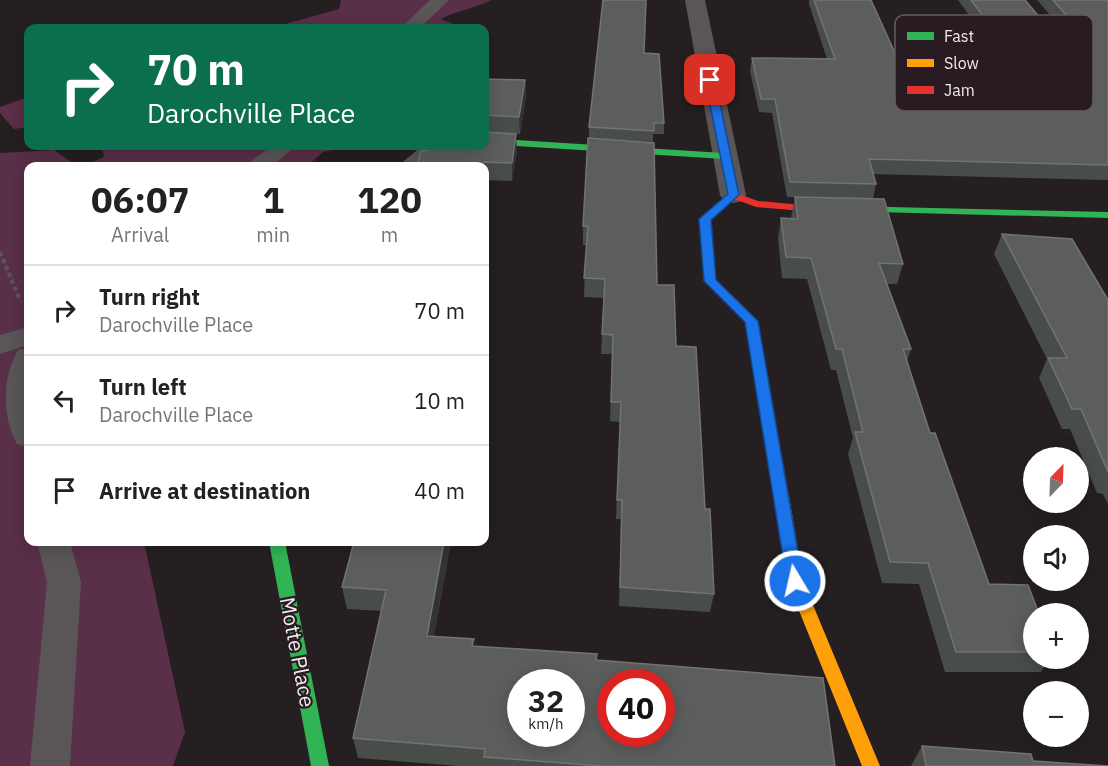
<!DOCTYPE html>
<html lang="en">
<head>
<meta charset="utf-8">
<style>
  :root { --surface:#fff; --page:#f2f2f2; --text:#222; --muted:#767676; --line:#e0e0e0 }
  body { margin:0; font-family:"IBM Plex Sans",sans-serif; background:var(--page); color:var(--text); height:100vh; display:flex; flex-direction:column; font-size:22px; white-space:nowrap }
  * { box-sizing:border-box; margin:0 }
  p { font-size:20px; color:var(--muted) }
  .icon { flex:none; width:33px; height:33px; fill:none; stroke:currentColor; stroke-width:2; stroke-linecap:round; stroke-linejoin:round }
  .map { position:relative; flex:1; overflow:hidden }
  .drawer { position:absolute; left:24px; top:162px; width:465px; height:384px; display:flex; flex-direction:column; background:var(--surface); border-radius:12px; box-shadow:0 3px 15px #0003 }
  .drawer>* { flex:none }
  .banner { position:absolute; left:24px; top:24px; width:465px; height:126px; border-radius:12px; box-shadow:0 3px 15px #0003; background:#0b6e4f; color:#fff; overflow:hidden }
  .needle { width:39px; rotate:23deg }
  .controls { position:absolute; left:1023px; top:447px; display:grid; gap:12px }
  .controls a { display:grid; place-items:center; width:66px; height:66px; border-radius:50%; background:var(--surface); box-shadow:0 3px 15px #0003; font-size:30px }
  .speed { position:absolute; left:507px; top:669px; display:flex; gap:12px; font-size:30px; font-weight:700; text-align:center }
  .speed>* { display:grid; place-content:center; width:78px; height:78px; border-radius:50%; background:var(--surface); box-shadow:0 3px 15px #0003; line-height:1 }
  .speed small { font-size:15px; font-weight:400 }
  .speed .limit { border:9px solid #d22; background:#fff; color:#111 }
  .pin { position:absolute; display:grid; place-items:center; width:51px; height:51px; color:#fff; margin:-26px; border-radius:12px; box-shadow:0 3px 9px #0006 }
  .me { position:absolute; width:66px; margin:-33px; rotate:351deg; stroke-linejoin:round; filter:drop-shadow(0 0 4px #0008) }
  .turn { display:flex; align-items:center; gap:21px; height:126px; padding:0 24px; font-size:27px }
  .turn .icon { width:78px; height:78px; stroke-width:2.5 }
  .turn b { display:block; font-size:42px; line-height:51px }
  .eta { display:flex; justify-content:space-evenly; align-items:center; height:102px; text-align:center }
  .eta b { font-size:36px; font-weight:800; line-height:42px }
  ul { padding:0; list-style:none }
  li { display:flex; align-items:center; gap:18px; height:90px; padding:0 24px; border-top:2px solid var(--line) }
  li div { flex:1 }
  li b { display:block; font-size:22px }
  li em { font-style:normal }
  .map>svg:first-child { display:block }
  .green { fill:#5a2f48 }
  .lines { fill:none; stroke-linecap:round; stroke-linejoin:round }
  .path { stroke:#5a5658; stroke-width:4; stroke-dasharray:4.5 3; stroke-linecap:butt }
  .lane { fill:#5a5658; fill-rule:evenodd }
  .street { fill:#5a5658; fill-rule:evenodd }
  .fast { fill:#30b455; fill-rule:evenodd }
  .slow { fill:#ff9f0a; fill-rule:evenodd }
  .jam { fill:#e5322d; fill-rule:evenodd }
  .wall { fill:#494d4a }
  .shaded-wall { fill:#333 }
  .building { fill:#5b5e5c; stroke:#737372; stroke-width:1.5; fill-rule:evenodd }
  .route { fill:#1a73e8; stroke:#114b97; stroke-width:1.5 }
  .labels { text-anchor:middle; dominant-baseline:central; stroke-width:4.5; stroke-linejoin:round; paint-order:stroke }
  .near-street-label { font-size:21px; fill:#f2e9ed; stroke:#281c22 }
  .key { fill:#281c22; stroke:#655a5f; stroke-width:1.5 }
  .key-label { font-size:16px; fill:#f2e9ed }
</style>
</head>
<body>
<div class="map">
<svg width="1108" height="766" viewBox="0 0 1108 766">
  <rect width="100%" height="100%" fill="#251f22"/>
  <!-- green -->
  <g class="green">
    <path d="M341 0H491C475 9 457 10 441 19L458 26V28H271L339 9Z"/>
    <path d="M28 97V127L14 129 0 113V107Z"/>
    <path d="M102 146H354L323 152 307 166H84L104 157Z"/>
    <path d="M54 150 77 166H28V542H144L185 732 173 766H0V153Z"/>
  </g>
  <g class="lines">
    <!-- path -->
    <path class="path" d="M0 252 20 300"/>
    <!-- lane -->
    <g class="lane">
      <path d="M430 0H449L420 28H401Z"/>
      <path d="M272 146H296L272 166H248L251 161Z"/>
      <path d="M28 327V345L0 354V335Z"/>
      <path d="M28 348V447L17 444C2 417 2 377 18 350Z"/>
      <path d="M37 542H70L81 582 70 766H30L47 582Z"/>
    </g>
    <!-- street -->
    <g class="street">
      <path d="M685 0H705L746 195 742 201 733 203 724 201 720 195Z"/>
      <path d="M422 146H470L467 151 438 157 428 166H401L404 161Z"/>
    </g>
    <!-- fast -->
    <g class="fast">
      <path d="M484 138 724 153 729 156 724 159 484 144Z"/>
      <path d="M803 205 1108 212V218L799 210V206Z"/>
      <path d="M269 542H285L329 766H311Z"/>
    </g>
    <!-- slow -->
    <path class="slow" d="M781 490 786 492 789 496 803 581 880 766H862L787 581 773 496 776 492Z"/>
    <!-- jam -->
    <path class="jam" d="M733 192 758 201 803 205 809 208 803 211 756 207 734 199 711 220 716 280 758 321 789 496 786 500 781 502 776 500 773 496 746 322 704 281 699 219Z"/>
  </g>
  <!-- wall -->
  <g class="wall">
    <path d="M809 0H871L899 62 1005 64 958 0H1025L1062 44 1072 46 1076 45 1037 0H1108V180L873 174 876 184 873 199 787 197 772 113 759 112 750 71 752 58 827 59 809 4Z"/>
    <path d="M644 53 664 123V134H653V142L589 138V127Z"/>
    <path d="M484 79 525 80 526 97 520 134 495 132 517 151 512 181 484 180V166H417L428 150 484 146Z"/>
    <path d="M588 138 657 285 676 346 705 509 714 594 710 612 619 606 621 519H616L620 422 610 421 612 354H601L604 298 584 297 586 245H583V226Z"/>
    <path d="M795 197 903 264 897 284H887L911 349 907 361 930 433 989 584 1034 614V658H1050L1041 672H945L919 584 882 583 848 454 853 438 836 370H831L807 279 782 278 778 238 781 218H791Z"/>
    <path d="M1002 234 1108 300V504L1103 494 1097 493 1070 429H1062L1039 378 1047 359 994 254Z"/>
    <path d="M354 542H451L434 636 474 646 596 660 835 766H459L358 758 353 738 382 611 347 609 342 587Z"/>
    <path d="M922 746 1033 761 1108 766H911Z"/>
  </g>
  <!-- shaded-wall -->
  <g class="shaded-wall">
    <path d="M525 80 526 97 520 134 519 117Z"/>
    <path d="M516 134 517 151 512 181V163Z"/>
    <path d="M444 542H451L430 657 427 636Z"/>
  </g>
  <!-- building -->
  <g class="building">
    <path d="M603 0H646L644 53 659 54 664 123H654V131L589 127Z"/>
    <path d="M814 0H871L899 62 1020 65 971 0H1025L1062 44 1072 46 1082 44 1085 37 1053 0H1108V165L869 159 876 184 790 182 775 99H761L752 58 835 59Z"/>
    <path d="M484 79 525 80 519 117 484 115Z"/>
    <path d="M484 132 516 134 512 163 483 162 482 166H417L421 151 428 150 433 146H484Z"/>
    <path d="M588 138 654 143 657 285H674L676 346 696 347 705 509H710L714 594 620 587 622 500H617L621 402H611L613 335 602 334 605 279 584 278 588 226H583Z"/>
    <path d="M795 197 884 199 903 264 879 263 911 349H903L930 433H935L989 584 1028 585 1039 614H1034V652H956L928 563 890 562 855 432H863L842 349H836L811 258 786 257 781 218 798 219Z"/>
    <path d="M1002 234 1072 239 1108 300V472L1081 409H1072L1048 358H1067Z"/>
    <path d="M354 542H444L427 636 474 639 472 646 597 654 596 660 823 678 835 766H602L484 757 485 749 353 738 386 590 342 587ZM520 682H572V734H520ZM610 682H662V734H610Z"/>
    <path d="M922 746 1031 754 1033 761 1108 766H926Z"/>
  </g>
  <!-- route -->
  <path class="route" d="M710 77 715 80 739 195 711 220 716 280 758 321 803 581 801 586 795 588 789 586 787 581 745 322 704 281 699 219 728 194 705 80Z"/>
  <g class="labels">
    <!-- near-street labels -->
    <g class="near-street-label">
      <text transform="translate(298 652) rotate(79)">Motte Place</text>
    </g>
  </g>
  <!-- legend -->
  <rect x="895" y="15" width="198" height="96" rx="9" class="key"/>
  <rect x="907" y="32" width="27" height="8" fill="#30b455"/>
  <rect x="907" y="59" width="27" height="8" fill="#ff9f0a"/>
  <rect x="907" y="86" width="27" height="8" fill="#e5322d"/>
  <g class="key-label">
    <text x="944" y="42">Fast</text>
    <text x="944" y="69">Slow</text>
    <text x="944" y="96">Jam</text>
  </g>
</svg>
<div class="controls">
<a><svg class="needle" viewBox="-14 -14 28 28"><path d="M0-13l5 13h-10z" fill="#e53935"/><path d="M0 13l5-13h-10z" fill="#767676"/></svg></a>
<a><svg class="icon" aria-label="sound" viewBox="0 0 24 24"><path d="M4 9h4l5-4v14l-5-4H4zM17 9q2 3 0 6"/></svg></a>
<a>+</a>
<a>−</a>
</div>
<div class="speed"><div>32<small>km/h</small></div><div class="limit">40</div></div>
<div class="pin" style="left:710px;top:80px;background:#d93025"><svg class="icon" aria-label="arrive" viewBox="0 0 24 24"><path d="M6 21V4h12l-3 4 3 4H6"/></svg></div>
<svg class="me" style="left:795px;top:581px" viewBox="-20 -20 40 40"><circle r="17" fill="#1a73e8" stroke="#fff" stroke-width="3"/><path d="M0-11L8 9 0 5-8 9z" fill="#fff"/></svg>
<div class="banner">
<div class="turn"><svg class="icon" aria-label="right" viewBox="0 0 24 24"><path d="M7 20v-9h11M14 6l5 5-5 5"/></svg><div><b>70 m</b>Darochville Place</div></div>
</div>
<section class="drawer">
<div class="eta">
<div><b>06:07</b><p>Arrival</p></div>
<div><b>1</b><p>min</p></div>
<div><b>120</b><p>m</p></div>
</div>
<ul>
<li><svg class="icon" aria-label="right" viewBox="0 0 24 24"><path d="M7 20v-9h11M14 6l5 5-5 5"/></svg><div><b>Turn right</b><p>Darochville Place</p></div><em>70 m</em></li>
<li><svg class="icon" aria-label="left" viewBox="0 0 24 24"><path d="M17 20v-9H6M10 6l-5 5 5 5"/></svg><div><b>Turn left</b><p>Darochville Place</p></div><em>10 m</em></li>
<li><svg class="icon" aria-label="arrive" viewBox="0 0 24 24"><path d="M6 21V4h12l-3 4 3 4H6"/></svg><div><b>Arrive at destination</b></div><em>40 m</em></li>
</ul>
</section>
</div>
</body>
</html>
